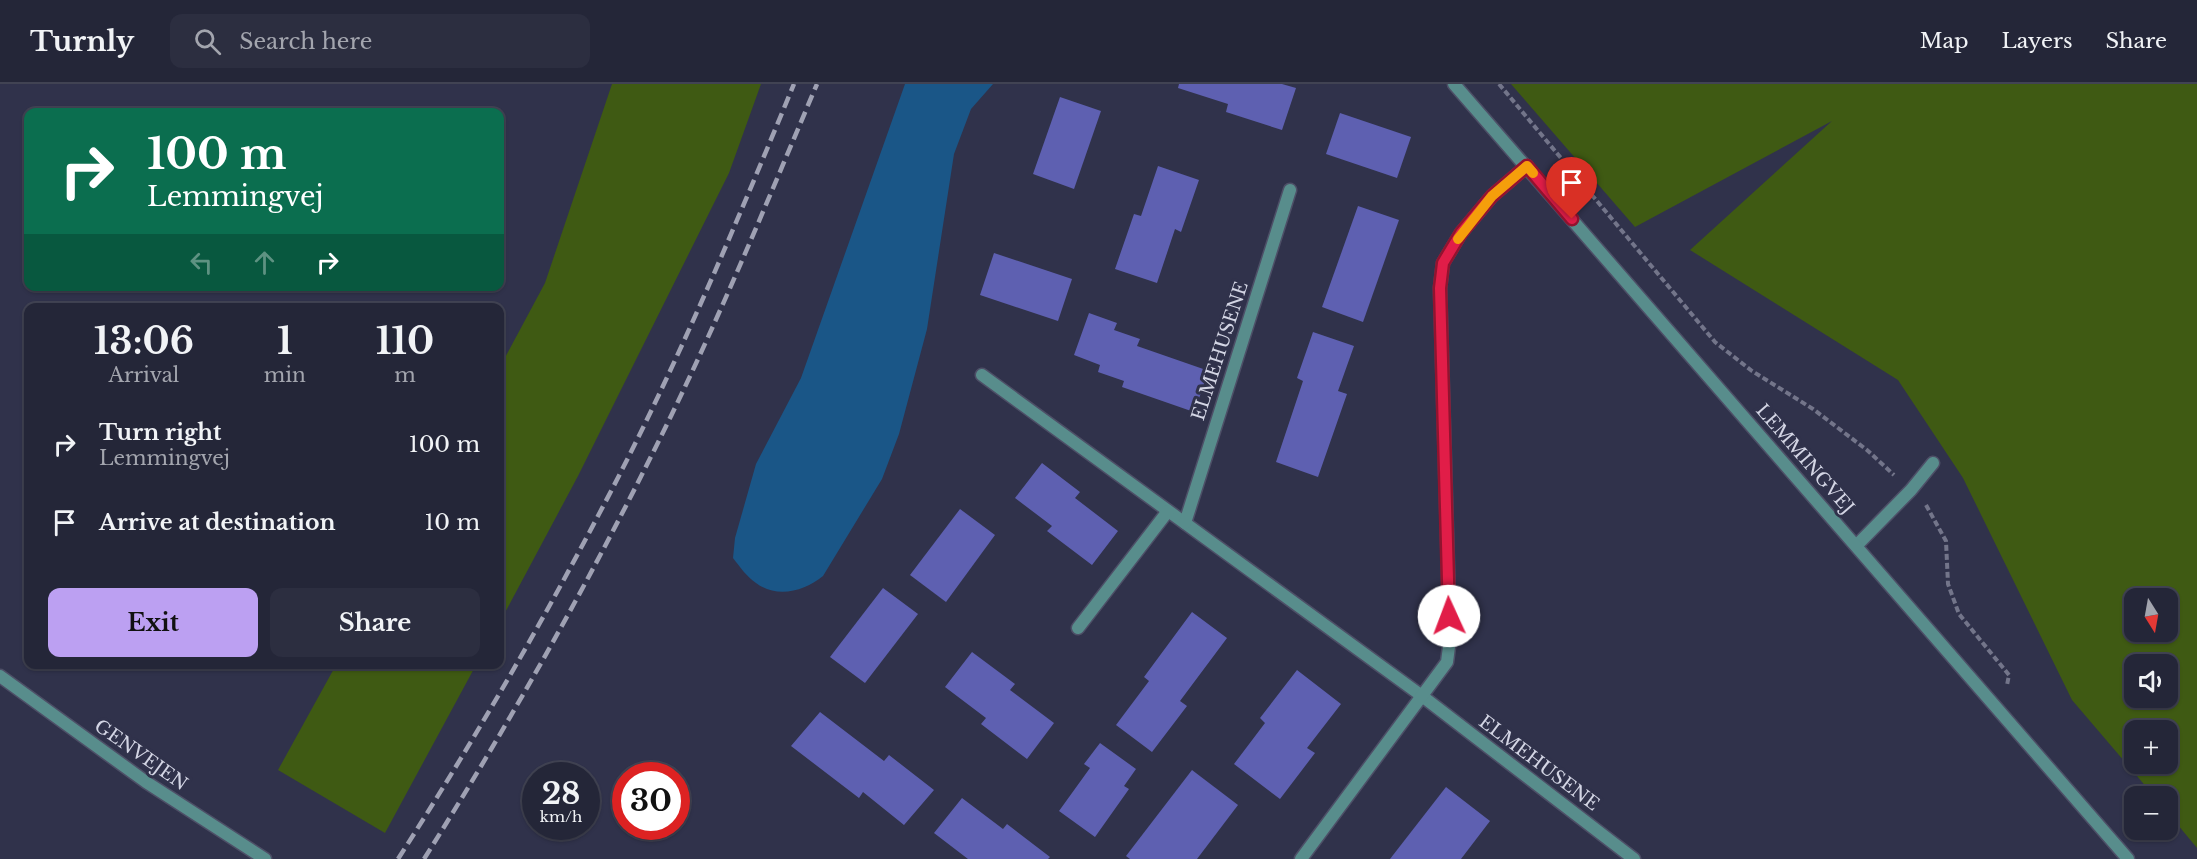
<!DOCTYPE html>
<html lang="en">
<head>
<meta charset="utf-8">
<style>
  :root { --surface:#242638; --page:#2c2e40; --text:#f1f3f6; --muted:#a3a5ae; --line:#414353; --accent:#bca0f2 }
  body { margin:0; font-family:"Libre Baskerville",serif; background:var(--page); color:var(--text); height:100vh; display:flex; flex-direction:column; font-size:22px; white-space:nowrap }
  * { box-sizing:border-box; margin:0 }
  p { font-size:20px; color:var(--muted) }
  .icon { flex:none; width:33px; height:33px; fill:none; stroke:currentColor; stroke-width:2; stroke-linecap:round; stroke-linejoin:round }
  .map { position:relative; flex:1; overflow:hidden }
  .side { position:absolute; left:24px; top:219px; width:480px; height:366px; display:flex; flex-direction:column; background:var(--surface); border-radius:12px; box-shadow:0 2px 4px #0004,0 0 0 2px var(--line) }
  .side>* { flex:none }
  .hud { position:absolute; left:24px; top:24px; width:480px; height:183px; border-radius:12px; box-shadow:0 2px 4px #0004,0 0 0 2px var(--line); background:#0b6e4f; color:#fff; overflow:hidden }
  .needle { width:39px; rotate:169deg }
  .fabs { position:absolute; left:2124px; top:504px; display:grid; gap:12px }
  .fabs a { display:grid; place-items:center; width:54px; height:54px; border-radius:12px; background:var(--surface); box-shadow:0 2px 4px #0004,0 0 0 2px var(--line); font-size:30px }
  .speed { position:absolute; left:522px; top:678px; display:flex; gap:12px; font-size:30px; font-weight:700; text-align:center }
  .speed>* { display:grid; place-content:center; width:78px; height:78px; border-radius:50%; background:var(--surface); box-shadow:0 2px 4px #0004,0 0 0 2px var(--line); line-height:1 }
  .speed small { font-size:15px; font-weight:400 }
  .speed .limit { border:9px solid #d22; background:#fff; color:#111 }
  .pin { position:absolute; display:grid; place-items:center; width:51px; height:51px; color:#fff; margin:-62px -26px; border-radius:50% 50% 50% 0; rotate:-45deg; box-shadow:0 0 6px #0007 }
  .pin .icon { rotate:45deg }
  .me { position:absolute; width:66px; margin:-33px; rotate:358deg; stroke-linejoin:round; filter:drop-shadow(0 0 4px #0008) }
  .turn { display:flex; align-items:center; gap:21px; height:126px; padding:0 24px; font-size:27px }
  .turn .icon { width:78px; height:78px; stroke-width:2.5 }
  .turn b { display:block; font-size:42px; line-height:51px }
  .lanes { display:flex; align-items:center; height:57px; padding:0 24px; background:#0003; justify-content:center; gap:30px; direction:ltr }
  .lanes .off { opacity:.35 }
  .eta { display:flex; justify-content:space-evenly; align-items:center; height:102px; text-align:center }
  .eta b { font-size:36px; font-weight:800; line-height:42px }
  .button { display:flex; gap:12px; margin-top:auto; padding:12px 24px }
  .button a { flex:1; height:69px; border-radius:12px; background:var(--accent); color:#111; font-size:24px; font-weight:800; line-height:69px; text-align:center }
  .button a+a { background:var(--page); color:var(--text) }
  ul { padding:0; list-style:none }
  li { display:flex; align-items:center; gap:18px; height:78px; padding:0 24px }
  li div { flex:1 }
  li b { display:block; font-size:22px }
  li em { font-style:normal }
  header { display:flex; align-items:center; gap:36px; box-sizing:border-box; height:84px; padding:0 30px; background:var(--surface); border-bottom:2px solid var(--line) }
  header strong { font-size:28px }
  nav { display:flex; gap:33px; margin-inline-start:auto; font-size:21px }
  .search { width:420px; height:54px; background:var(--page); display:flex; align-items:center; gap:15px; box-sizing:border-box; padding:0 21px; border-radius:12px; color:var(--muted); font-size:22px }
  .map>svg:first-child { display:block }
  .green { fill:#3f5a13; fill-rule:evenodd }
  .water { fill:#1a5687 }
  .building { fill:#5e60b1 }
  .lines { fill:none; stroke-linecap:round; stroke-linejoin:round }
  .service-casing { stroke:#4d4f67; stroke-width:15 }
  .minor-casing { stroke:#4d4f67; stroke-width:15 }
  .tertiary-casing { stroke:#4d4f67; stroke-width:15 }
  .path { stroke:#73758a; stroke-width:4; stroke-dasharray:6 3; stroke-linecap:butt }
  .service { stroke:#588d8c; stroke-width:12 }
  .minor { stroke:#588d8c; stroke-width:12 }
  .tertiary { stroke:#588d8c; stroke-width:12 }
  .rail { stroke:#9fa1b3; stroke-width:4.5; stroke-dasharray:12 6; stroke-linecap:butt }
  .route-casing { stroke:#92132f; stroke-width:15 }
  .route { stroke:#e11d48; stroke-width:10 }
  .slow { stroke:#f59e0b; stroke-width:10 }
  .labels { text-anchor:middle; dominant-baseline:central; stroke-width:6; stroke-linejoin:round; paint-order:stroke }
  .street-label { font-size:18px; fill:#d3d5e4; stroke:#30324b }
</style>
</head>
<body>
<header>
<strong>Turnly</strong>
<div class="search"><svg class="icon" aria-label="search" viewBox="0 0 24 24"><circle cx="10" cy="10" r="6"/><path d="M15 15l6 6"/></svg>Search here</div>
<nav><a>Map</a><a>Layers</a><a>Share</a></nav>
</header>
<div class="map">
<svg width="2197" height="775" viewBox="0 0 2197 775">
  <rect width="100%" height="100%" fill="#30324b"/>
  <!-- green -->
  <g class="green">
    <path d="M612 0H761L729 89 578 392 500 538V283L545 199Z"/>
    <path d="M1511 0H2197V764L2168 729V712H2154L2072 616 1963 394 1898 296 1690 166 1832 37 1635 143ZM2134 514H2168V548H2134ZM2134 580H2168V614H2134ZM2134 646H2168V680H2134Z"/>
    <path d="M336 581H476L385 749 278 686Z"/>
  </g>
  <!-- water -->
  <path class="water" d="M905 0H993L971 25 954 70 927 245 899 350 882 395 823 492C805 507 777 515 756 499 747 493 740 483 733 474L735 454 756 380 801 294Z"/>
  <!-- building -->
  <g class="building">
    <path d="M1179 0H1282L1296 4 1282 46 1226 28 1228 20 1178 4Z"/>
    <path d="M1060 13 1101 27 1074 105 1033 90Z"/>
    <path d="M1340 29 1411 53 1397 94 1326 70Z"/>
    <path d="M1158 82 1199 96 1181 148 1175 145 1157 199 1115 185 1134 130 1141 132Z"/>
    <path d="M1358 122 1399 136 1363 238 1322 223Z"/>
    <path d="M994 169 1072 195 1058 237 980 211Z"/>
    <path d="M1089 229 1117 239 1114 246 1140 255 1137 262 1209 287 1194 328 1122 303 1124 297 1098 288 1100 281 1074 271Z"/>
    <path d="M1313 248 1354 262 1338 307 1347 310 1318 393 1276 378 1303 297 1297 294Z"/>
    <path d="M1042 379 1080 408 1075 414 1118 447 1092 481 1047 447 1052 442 1015 414Z"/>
    <path d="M960 425 995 451 946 518 910 491Z"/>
    <path d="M883 504 918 530 865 599 830 573Z"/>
    <path d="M1192 528 1227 554 1180 617 1187 622 1152 668 1116 641 1149 597 1144 593Z"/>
    <path d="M972 568 1015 600 1010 606 1054 639 1027 675 981 640 986 634 945 603Z"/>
    <path d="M1297 586 1341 620 1307 664 1315 669 1280 715 1234 680 1265 639 1260 634Z"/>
    <path d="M820 628 884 677 889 671 934 706 904 741 863 708 859 714 791 662Z"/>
    <path d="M1100 659 1136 685 1124 702 1129 705 1095 753 1059 727 1090 684 1084 680Z"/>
    <path d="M1192 686 1238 721 1197 775H1130L1126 772Z"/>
    <path d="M1446 703 1490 737 1461 775H1390Z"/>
    <path d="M962 714 1003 745 1007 740 1050 773 1048 775H968L934 749Z"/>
  </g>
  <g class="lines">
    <!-- service casing -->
    <g class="service-casing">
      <path id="service" d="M1857 461 1911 406 1933 379"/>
    </g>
    <!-- minor casing -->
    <g class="minor-casing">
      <g id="minor">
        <path d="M982 291 1422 612 1634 775"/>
        <path d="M1185 439 1290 106"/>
        <path d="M1078 544 1168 427"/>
        <path d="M1301 775 1447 578 1450 555 1440 204 1443 179 1461 149 1492 112 1527 82"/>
      </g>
    </g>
    <!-- tertiary casing -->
    <g class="tertiary-casing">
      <g id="tertiary">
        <path d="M1454 0 2128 775"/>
        <path d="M0 592 146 698 265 775"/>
      </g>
    </g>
    <!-- path -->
    <g class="path">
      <path d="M1499 0 1715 258 1752 287 1813 325 1867 366 1894 391"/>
      <path d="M1926 421 1946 457 1948 500 1959 530 2009 591 2007 601"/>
    </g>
    <!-- service -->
    <use href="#service" class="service"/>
    <!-- minor -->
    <use href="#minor" class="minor"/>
    <!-- tertiary -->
    <use href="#tertiary" class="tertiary"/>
    <!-- rail -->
    <g class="rail">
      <path d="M398 775C470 663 537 548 599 430 673 291 734 145 794 0"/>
      <path d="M424 775C514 632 597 484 671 332 724 223 770 111 817 0"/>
    </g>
  </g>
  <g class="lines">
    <!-- route casing -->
    <g class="route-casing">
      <path id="route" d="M1449 532 1440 204 1443 179 1461 149 1492 112 1527 82 1572 135"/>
    </g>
    <!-- route -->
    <use href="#route" class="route"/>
    <!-- slow -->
    <path class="slow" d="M1458 155 1492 112 1527 82 1533 89"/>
  </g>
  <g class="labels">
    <!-- street labels -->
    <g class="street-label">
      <text transform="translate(1220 267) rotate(-72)">ELMEHUSENE</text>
      <text transform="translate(1805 375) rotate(49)">LEMMINGVEJ</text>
      <text transform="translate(141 671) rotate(35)">GENVEJEN</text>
      <text transform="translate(1539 679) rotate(37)">ELMEHUSENE</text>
    </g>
  </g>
</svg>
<div class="fabs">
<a><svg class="needle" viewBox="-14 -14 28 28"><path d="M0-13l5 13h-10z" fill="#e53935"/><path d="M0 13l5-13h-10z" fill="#a3a5ae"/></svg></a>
<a><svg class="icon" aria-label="sound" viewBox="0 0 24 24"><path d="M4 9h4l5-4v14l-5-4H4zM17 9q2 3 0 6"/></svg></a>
<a>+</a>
<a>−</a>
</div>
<div class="speed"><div>28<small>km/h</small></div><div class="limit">30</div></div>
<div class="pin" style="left:1572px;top:135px;background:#d93025"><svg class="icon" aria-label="arrive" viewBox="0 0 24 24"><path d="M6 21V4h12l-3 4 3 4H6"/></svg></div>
<svg class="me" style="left:1449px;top:532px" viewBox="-20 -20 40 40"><circle r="19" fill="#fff"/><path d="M0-13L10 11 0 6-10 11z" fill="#e11d48"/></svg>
<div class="hud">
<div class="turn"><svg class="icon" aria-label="right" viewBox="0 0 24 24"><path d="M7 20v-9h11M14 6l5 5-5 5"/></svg><div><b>100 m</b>Lemmingvej</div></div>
<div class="lanes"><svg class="icon off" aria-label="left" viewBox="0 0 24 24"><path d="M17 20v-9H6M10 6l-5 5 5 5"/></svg><svg class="icon off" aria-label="ahead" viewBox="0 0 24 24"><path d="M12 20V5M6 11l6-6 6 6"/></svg><svg class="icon" aria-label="right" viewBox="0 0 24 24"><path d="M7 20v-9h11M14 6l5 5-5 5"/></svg></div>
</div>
<section class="side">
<div class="eta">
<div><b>13:06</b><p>Arrival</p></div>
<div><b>1</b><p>min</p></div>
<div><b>110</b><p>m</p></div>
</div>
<ul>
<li><svg class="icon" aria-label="right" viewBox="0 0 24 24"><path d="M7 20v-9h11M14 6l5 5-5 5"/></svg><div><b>Turn right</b><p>Lemmingvej</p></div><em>100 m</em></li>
<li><svg class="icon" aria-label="arrive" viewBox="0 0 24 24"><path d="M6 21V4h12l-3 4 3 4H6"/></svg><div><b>Arrive at destination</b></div><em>10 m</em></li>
</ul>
<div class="button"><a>Exit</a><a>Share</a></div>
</section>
</div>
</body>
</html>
